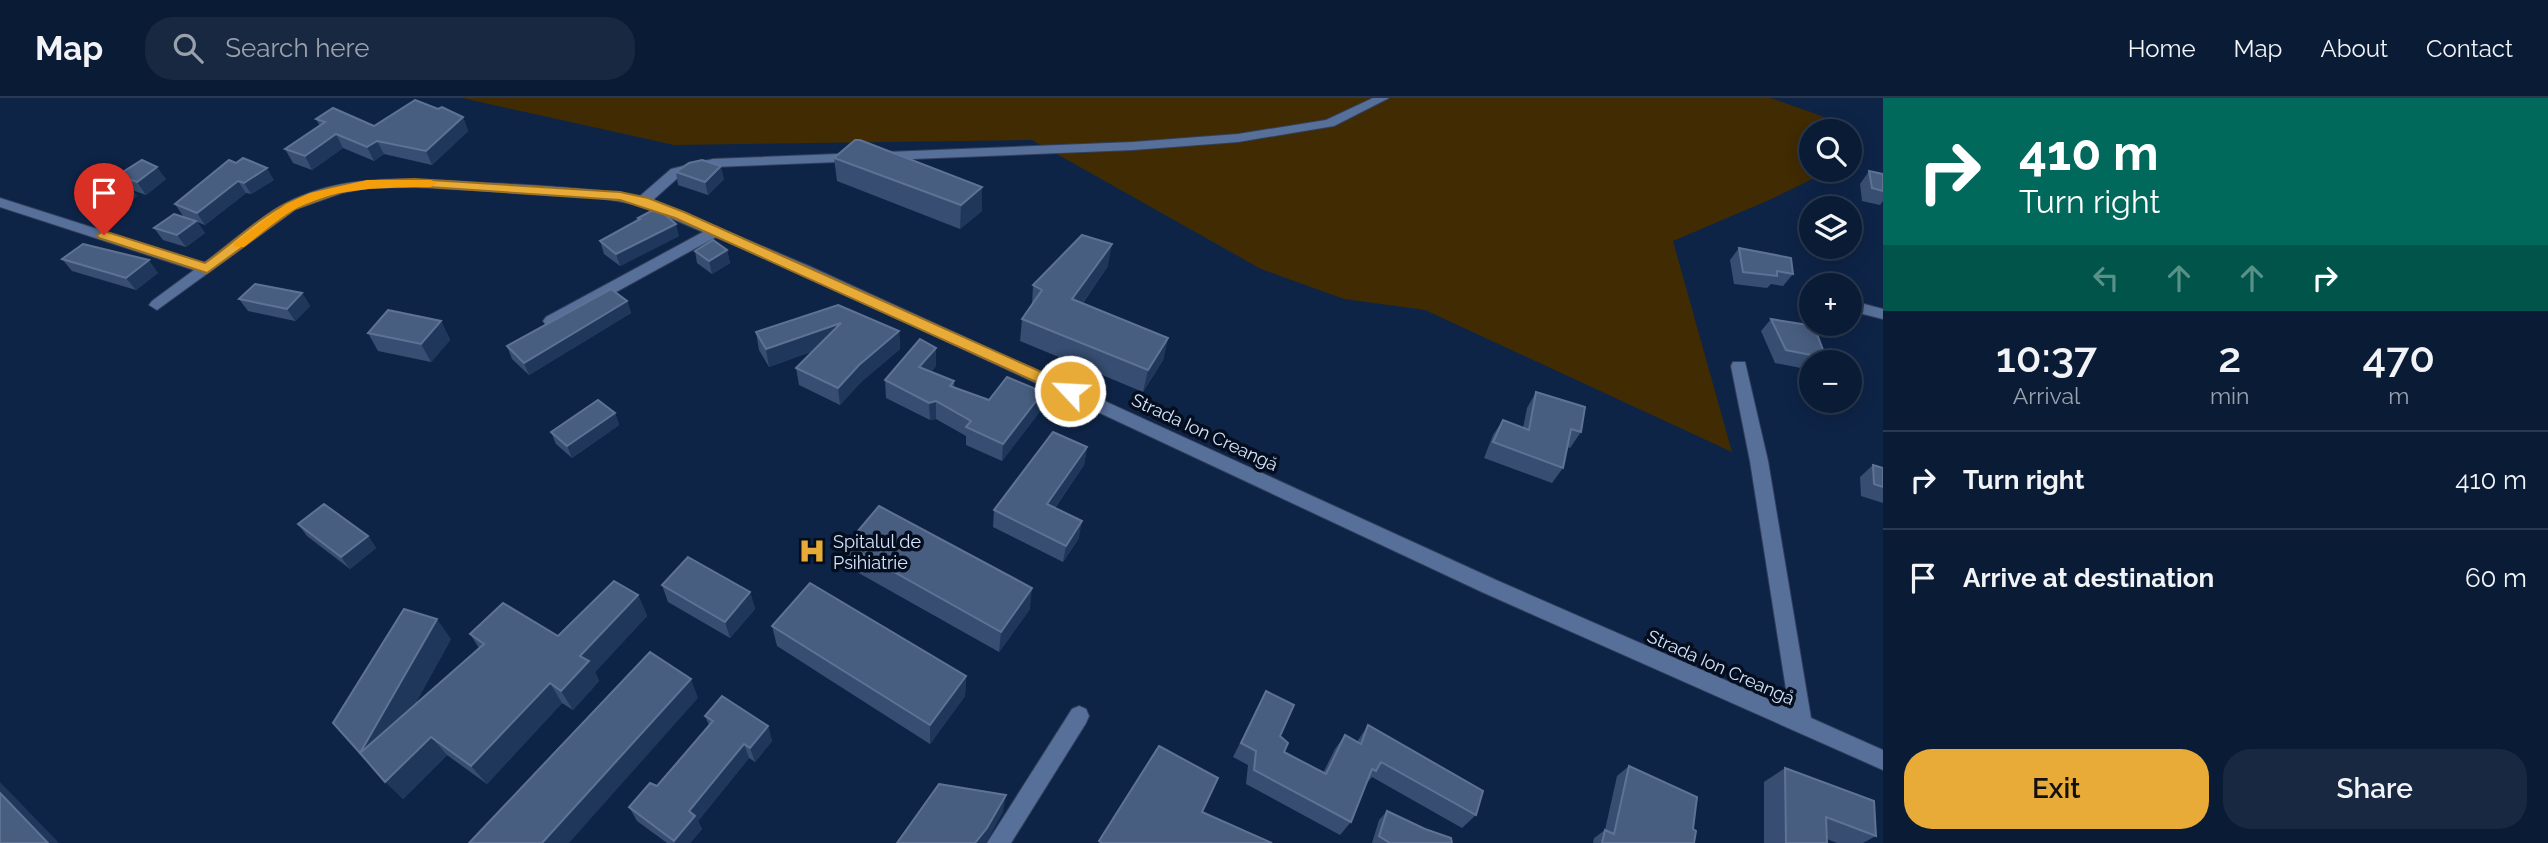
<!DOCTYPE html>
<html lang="en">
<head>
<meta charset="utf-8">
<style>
  :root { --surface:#0a1b35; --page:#182841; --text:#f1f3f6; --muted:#99a1ad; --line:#2a3950; --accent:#e8ab37 }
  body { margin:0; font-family:Raleway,sans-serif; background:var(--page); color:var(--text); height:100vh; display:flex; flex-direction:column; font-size:26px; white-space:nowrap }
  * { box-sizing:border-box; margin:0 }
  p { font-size:23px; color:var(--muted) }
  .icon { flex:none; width:38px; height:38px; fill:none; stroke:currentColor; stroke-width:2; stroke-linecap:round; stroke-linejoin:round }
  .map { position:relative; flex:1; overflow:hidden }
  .side { display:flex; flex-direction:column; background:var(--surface); width:665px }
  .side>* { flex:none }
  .top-card { background:#00695c; color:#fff; overflow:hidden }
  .fabs { position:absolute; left:1799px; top:21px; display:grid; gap:14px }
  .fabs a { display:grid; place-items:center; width:63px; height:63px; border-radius:50%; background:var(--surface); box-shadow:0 4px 18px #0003,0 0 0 2px var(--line); font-size:35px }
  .pin { position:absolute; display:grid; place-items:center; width:60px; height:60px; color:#fff; margin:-72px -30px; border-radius:50% 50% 50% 0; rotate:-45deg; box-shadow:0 0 7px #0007 }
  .pin .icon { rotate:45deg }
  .me { position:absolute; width:77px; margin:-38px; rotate:295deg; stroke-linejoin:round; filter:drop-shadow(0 0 5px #0008) }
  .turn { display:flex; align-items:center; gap:24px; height:147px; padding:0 21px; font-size:32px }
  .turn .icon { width:91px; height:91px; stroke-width:2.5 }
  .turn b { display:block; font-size:49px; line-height:60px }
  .lanes { display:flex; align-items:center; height:66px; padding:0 21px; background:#0003; justify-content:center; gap:35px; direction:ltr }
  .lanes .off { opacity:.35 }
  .eta { display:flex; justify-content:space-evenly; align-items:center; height:119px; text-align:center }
  .eta b { font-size:42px; font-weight:600; line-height:49px }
  .action { display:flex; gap:14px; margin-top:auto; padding:14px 21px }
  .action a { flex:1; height:80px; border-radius:28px; background:var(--accent); color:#111; font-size:28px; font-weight:600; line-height:80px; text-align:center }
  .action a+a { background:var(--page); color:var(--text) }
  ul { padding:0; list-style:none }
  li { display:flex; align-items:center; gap:21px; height:98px; padding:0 21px; border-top:2px solid var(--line) }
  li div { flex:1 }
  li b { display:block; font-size:26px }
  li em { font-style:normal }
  header { display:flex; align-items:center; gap:42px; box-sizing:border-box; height:98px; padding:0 35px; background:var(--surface); border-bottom:2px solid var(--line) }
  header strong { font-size:33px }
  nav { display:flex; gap:38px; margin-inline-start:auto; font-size:24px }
  .search { width:490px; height:63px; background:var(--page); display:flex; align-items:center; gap:18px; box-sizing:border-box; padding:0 24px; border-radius:28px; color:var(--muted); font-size:26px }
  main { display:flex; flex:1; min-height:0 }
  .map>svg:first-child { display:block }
  .green { fill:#402b02 }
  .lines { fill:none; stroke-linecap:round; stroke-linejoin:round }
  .minor-casing { stroke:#333f5e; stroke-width:2 }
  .minor { fill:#577099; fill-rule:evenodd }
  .wall { fill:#374e72 }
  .shaded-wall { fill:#1f375b }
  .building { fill:#485e81; stroke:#5e7394; stroke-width:2 }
  .route { fill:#e8ab37; stroke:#976f24; stroke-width:2 }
  .slow { fill:#f59e0b }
  .labels { text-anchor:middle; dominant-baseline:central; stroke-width:7; stroke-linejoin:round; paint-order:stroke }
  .street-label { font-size:18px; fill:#d5e4fc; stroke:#050e1e }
  .poi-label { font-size:18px; fill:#d5e4fc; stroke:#050e1e; text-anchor:start }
</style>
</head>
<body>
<header>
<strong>Map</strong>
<div class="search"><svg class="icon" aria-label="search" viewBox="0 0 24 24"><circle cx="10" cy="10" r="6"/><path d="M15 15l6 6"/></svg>Search here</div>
<nav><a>Home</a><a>Map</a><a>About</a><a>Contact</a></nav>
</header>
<main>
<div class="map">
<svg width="1883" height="745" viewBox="0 0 1883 745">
  <rect width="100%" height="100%" fill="#0e2447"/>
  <!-- green -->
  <path class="green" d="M462 0H1771L1852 29 1850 62V33H1811V72H1831L1767 103 1673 143 1732 354 1425 212 1344 201 1261 171 1032 42 674 47Z"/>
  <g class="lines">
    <!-- minor casing -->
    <g class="minor-casing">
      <g id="minor">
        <path d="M1373 0H1389L1334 28 1238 44 1133 52 713 69 681 77 653 102 809 168 1496 482 1789 610 1750 363 1731 268 1733 264H1745L1768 363 1811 620 1883 652V672L1482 494 799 174 716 139 556 227H546L543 223 546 219 703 134 640 107 588 98 413 89 367 90 342 95 296 111 157 212 149 207 152 203 194 172 0 109V100L204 165C230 146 259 119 286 105 347 73 420 81 486 85 538 87 589 90 640 98L671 71 713 61 1133 44 1238 36 1326 22Z"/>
        <path d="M1864 206 1883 211V221L1859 215 1856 211 1859 207Z"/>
        <path d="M1079 608 1086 611 1089 618 1086 625 1011 745H987L1072 611Z"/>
      </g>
    </g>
    <!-- minor -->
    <use href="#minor" class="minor"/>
  </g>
  <!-- wall -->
  <g class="wall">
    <path d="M438 11 463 19 468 33 432 67 384 56 374 63 343 50 312 72 293 65 285 51 320 28 316 21 374 28Z"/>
    <path d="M834 60 982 113 960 131 837 83Z"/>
    <path d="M229 62 274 82 251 96 246 95 205 127 197 124 205 135 186 149 163 142 154 130 183 118 175 106Z"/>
    <path d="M1869 73 1883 76V103L1880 107 1862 103 1860 86Z"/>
    <path d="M676 74 724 81 708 97 678 87Z"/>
    <path d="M118 77 166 81 146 97 132 92 137 98 121 110 90 112 81 99 123 84Z"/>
    <path d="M638 120 679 138 620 168 604 156 600 143 639 122Z"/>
    <path d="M1739 150 1793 176 1783 188 1771 186 1767 190 1734 186 1730 162Z"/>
    <path d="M727 152 730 165 712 176 697 165 695 153Z"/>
    <path d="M62 161 158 175 136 192 72 173Z"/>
    <path d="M1108 168 1083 205 1168 240 1163 262 1143 294 1020 243 1022 221 1032 207 1033 187Z"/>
    <path d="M302 195 310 208 295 223 248 213 239 201Z"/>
    <path d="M627 203 631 215 529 277 512 261 507 248Z"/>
    <path d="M1771 221 1826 260 1823 264H1811V272L1775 265 1761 233Z"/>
    <path d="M441 223 450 242 431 264 378 253 368 235Z"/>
    <path d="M899 233 900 251 861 284 840 307 799 287 796 270 813 253 769 269 759 252 756 234Z"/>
    <path d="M936 250V268L931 274 954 283V289L989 302 1041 312 1002 363 966 347V338L936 321 930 322 886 300 885 282Z"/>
    <path d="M1536 294 1581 334 1570 350 1567 349 1563 370 1552 385 1484 360 1493 337 1503 322 1523 330 1527 310Z"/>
    <path d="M615 315 619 327 572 360 556 346 551 334Z"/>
    <path d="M1087 349 1084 367 1055 410 1079 440 1063 464 993 429 994 412Z"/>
    <path d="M1873 367 1883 370V405L1861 398 1860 379Z"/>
    <path d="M298 426 368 438 376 450 350 471 307 438Z"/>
    <path d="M846 447 1030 511 999 554 848 469Z"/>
    <path d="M662 487 750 494 755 511 730 540 668 504Z"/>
    <path d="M638 497 647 518 595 574 599 583 573 612 562 605 487 686 447 657 403 701 333 625 451 541 415 606 479 550 470 536 558 538Z"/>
    <path d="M772 528 966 578 965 598 930 646 777 548Z"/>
    <path d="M1266 593 1284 654 1323 675 1335 651 1345 637 1357 644 1368 627 1476 717 1462 730 1372 679 1365 687 1351 724 1340 737 1246 686 1248 667 1233 659Z"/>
    <path d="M705 618 768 628 772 643 755 664 749 660 698 723 702 731 690 745H667L637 723 629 709 657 688 709 627Z"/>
    <path d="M1629 668 1694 745H1593L1594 740 1605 732 1617 678Z"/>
    <path d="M1785 670 1876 738 1863 745H1837L1827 741V745H1764V684Z"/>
    <path d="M1387 713 1452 745H1372L1379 722Z"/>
  </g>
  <!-- shaded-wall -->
  <g class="shaded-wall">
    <path d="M463 19 468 33 432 67 426 53Z"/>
    <path d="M336 36 343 50 312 72 305 58Z"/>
    <path d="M377 43 384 56 374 63 367 49Z"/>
    <path d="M721 68 724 81 708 97 705 84Z"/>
    <path d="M157 69 166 81 146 97 137 84Z"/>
    <path d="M267 70 274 82 251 96 244 85Z"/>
    <path d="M238 83 246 95 205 127 197 115Z"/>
    <path d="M128 86 137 98 121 110 112 98Z"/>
    <path d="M982 89V113L960 131 961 107Z"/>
    <path d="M196 123 205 135 186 149 177 137Z"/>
    <path d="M676 126 679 138 620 168 616 156Z"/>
    <path d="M1112 146 1108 168 1070 223 1072 201Z"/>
    <path d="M727 152 730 165 712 176 709 163Z"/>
    <path d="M149 162 158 175 136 192 126 180Z"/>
    <path d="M302 195 310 208 295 223 287 211Z"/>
    <path d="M627 203 631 215 529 277 524 265Z"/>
    <path d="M441 223 450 242 431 264 421 246Z"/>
    <path d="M841 225 842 242 769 269 766 251Z"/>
    <path d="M899 233 900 251 861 284 840 307 838 290 859 267Z"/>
    <path d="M1168 240 1163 262 1143 294 1148 272Z"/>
    <path d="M936 250V268L919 287V269Z"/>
    <path d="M1043 294 1041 312 1002 363 1003 346Z"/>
    <path d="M936 303V321L930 322 929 305Z"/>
    <path d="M615 315 619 327 572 360 567 348Z"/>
    <path d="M1087 349 1084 367 1045 424 1047 406Z"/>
    <path d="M1082 423 1079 440 1063 464 1066 448Z"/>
    <path d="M368 438 376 450 350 471 341 459Z"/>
    <path d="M1032 490 1030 511 999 554 1001 534Z"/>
    <path d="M750 494 755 511 730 540 725 524Z"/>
    <path d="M638 497 647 518 595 574 599 583 573 612 561 593 580 558Z"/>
    <path d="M437 521 451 541 378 673 360 655Z"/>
    <path d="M966 578 965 598 930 646V627Z"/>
    <path d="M691 581 698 600 569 745H542Z"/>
    <path d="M550 585 562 605 487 686 471 668Z"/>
    <path d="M768 628 772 643 755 664 750 650Z"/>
    <path d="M431 639 447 657 403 701 385 684Z"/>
    <path d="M744 646 749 660 698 723 702 731 690 745H675L674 743 689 713Z"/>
    <path d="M0 684 59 745H48L0 695Z"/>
    <path d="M1006 697 1003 714 986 745H975Z"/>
  </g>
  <!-- building -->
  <g class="building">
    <path d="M415 2 438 11 442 9 463 19 426 53 377 43 367 49 336 36 305 58 285 51 325 24 316 21 333 10 374 28Z"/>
    <path d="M855 42H860L982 89 961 107 834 60Z"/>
    <path d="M243 60 267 70 244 85 238 83 197 115 175 106 229 62 236 65Z"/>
    <path d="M142 62 157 69 137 84 118 77Z"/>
    <path d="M702 62 721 68 705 84 676 74 689 65Z"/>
    <path d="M1869 73 1883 76V93L1872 90Z"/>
    <path d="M109 81 128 86 112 98 81 99Z"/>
    <path d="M657 110 676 126 616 156 600 143 640 121 638 120Z"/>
    <path d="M174 116 196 123 177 137 154 130Z"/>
    <path d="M1082 137 1112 146 1072 201 1168 240 1148 272 1022 221 1042 192 1033 187Z"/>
    <path d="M713 142 727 152 709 163 695 153Z"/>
    <path d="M83 146 149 162 126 180 62 161Z"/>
    <path d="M1739 150 1791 160 1793 176 1777 173V178L1743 174Z"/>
    <path d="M255 186 302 195 287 211 239 201Z"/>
    <path d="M611 191 627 203 524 265 507 248Z"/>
    <path d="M838 207 899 233 859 267 838 290 796 270 841 225 766 251 756 234Z"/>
    <path d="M388 212 441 223 421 246 368 235Z"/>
    <path d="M1771 221 1814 228 1826 260 1786 252Z"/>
    <path d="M920 241 936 250 919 269 954 283 950 288 989 302 1007 279 1043 294 1003 346 966 329 971 323 936 303 929 305 885 282Z"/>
    <path d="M1536 294 1585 309 1581 334 1571 331 1563 370 1493 344 1503 322 1529 332Z"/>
    <path d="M598 302 615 315 567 348 551 334Z"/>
    <path d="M1053 334 1087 349 1047 406 1082 423 1066 448 994 412Z"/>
    <path d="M1873 367 1883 370V389L1874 386Z"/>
    <path d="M324 406 368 438 341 459 298 426Z"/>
    <path d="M879 408 1032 490 1001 534 846 447Z"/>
    <path d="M688 459 750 494 725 524 662 487Z"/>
    <path d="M614 483 638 497 580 558 589 563 561 593 550 585 471 668 431 639 385 684 360 655 484 546 470 536 503 505 558 538Z"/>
    <path d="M810 485 966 578 930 627 772 528Z"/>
    <path d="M404 511 437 521 360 655 333 625Z"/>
    <path d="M650 554 691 581 542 745H469Z"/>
    <path d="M1266 593 1294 607 1280 638 1288 645 1284 654 1326 676 1345 637 1361 646 1368 627 1483 693 1476 717 1381 664 1376 673 1372 671 1351 724 1254 672 1256 653 1241 645Z"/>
    <path d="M722 598 768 628 750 650 744 646 689 713 695 718 674 743 629 709 650 685 657 688 713 623 705 618Z"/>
    <path d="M1159 648 1218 680 1202 714 1272 745H1102L1099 743Z"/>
    <path d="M1629 668 1697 699 1693 731 1696 733 1694 745H1602L1605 732 1614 736Z"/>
    <path d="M1785 670 1874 703 1876 738 1826 719 1827 745H1786Z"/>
    <path d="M939 686 1006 697 987 730 975 745H897Z"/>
    <path d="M0 695 48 745H0Z"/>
    <path d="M1387 713 1425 731 1451 740 1452 745H1390L1379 738Z"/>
  </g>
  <!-- route -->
  <path class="route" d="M414 81 620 94 648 100 684 114 1075 289 1077 293 1070 299 1065 297 675 120 620 102 414 88 367 90 341 94 295 111 207 175 99 140 97 137 104 133 205 165C229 148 262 117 288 105 328 86 370 82 414 81Z"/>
  <!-- slow -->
  <path class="slow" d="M367 82H431L437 85 431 89C386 90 339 88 297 110 278 120 261 136 244 149H235L233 146 286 106 310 95Z"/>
  <!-- icons -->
  <defs>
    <g id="hospital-bare" transform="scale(2.1)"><path d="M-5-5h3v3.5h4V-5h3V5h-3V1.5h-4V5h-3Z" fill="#e8ab37" stroke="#050e1e" stroke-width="2.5" paint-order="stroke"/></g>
  </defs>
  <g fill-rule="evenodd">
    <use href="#hospital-bare" x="812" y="453"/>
  </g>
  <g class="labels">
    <!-- street labels -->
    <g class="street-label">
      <text transform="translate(1205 334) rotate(25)">Strada Ion Creangă</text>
      <text transform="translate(1721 569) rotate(24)">Strada Ion Creangă</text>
    </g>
    <!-- poi labels -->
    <g class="poi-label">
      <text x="833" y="443">Spitalul de<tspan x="833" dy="21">Psihiatrie</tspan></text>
    </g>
  </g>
</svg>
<div class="fabs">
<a><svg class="icon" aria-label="search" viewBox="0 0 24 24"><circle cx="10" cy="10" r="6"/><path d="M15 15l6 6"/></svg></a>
<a><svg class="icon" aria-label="layers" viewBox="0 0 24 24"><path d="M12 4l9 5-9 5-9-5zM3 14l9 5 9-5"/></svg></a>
<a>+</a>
<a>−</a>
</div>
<div class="pin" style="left:104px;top:137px;background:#d93025"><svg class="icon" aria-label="arrive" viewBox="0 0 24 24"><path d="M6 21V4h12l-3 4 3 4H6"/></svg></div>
<svg class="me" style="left:1070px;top:293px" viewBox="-20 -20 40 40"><circle r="17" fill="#e8ab37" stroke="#fff" stroke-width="3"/><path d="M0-11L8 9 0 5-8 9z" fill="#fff"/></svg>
</div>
<section class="side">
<div class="top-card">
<div class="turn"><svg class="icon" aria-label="right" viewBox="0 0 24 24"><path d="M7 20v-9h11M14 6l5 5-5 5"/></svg><div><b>410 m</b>Turn right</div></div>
<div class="lanes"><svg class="icon off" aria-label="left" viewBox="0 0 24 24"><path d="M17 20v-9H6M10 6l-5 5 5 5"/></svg><svg class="icon off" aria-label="ahead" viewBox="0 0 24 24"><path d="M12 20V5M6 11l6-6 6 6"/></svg><svg class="icon off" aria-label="ahead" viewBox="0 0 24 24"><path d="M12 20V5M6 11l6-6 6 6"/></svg><svg class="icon" aria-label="right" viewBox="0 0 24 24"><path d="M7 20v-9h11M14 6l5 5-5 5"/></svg></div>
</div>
<div class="eta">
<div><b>10:37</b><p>Arrival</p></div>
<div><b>2</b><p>min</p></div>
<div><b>470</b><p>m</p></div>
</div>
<ul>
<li><svg class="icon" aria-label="right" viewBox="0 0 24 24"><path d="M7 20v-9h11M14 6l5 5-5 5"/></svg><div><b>Turn right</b></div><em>410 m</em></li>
<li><svg class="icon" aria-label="arrive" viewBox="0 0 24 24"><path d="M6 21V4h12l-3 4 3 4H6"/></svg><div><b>Arrive at destination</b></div><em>60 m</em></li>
</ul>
<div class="action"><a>Exit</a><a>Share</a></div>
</section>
</main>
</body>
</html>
